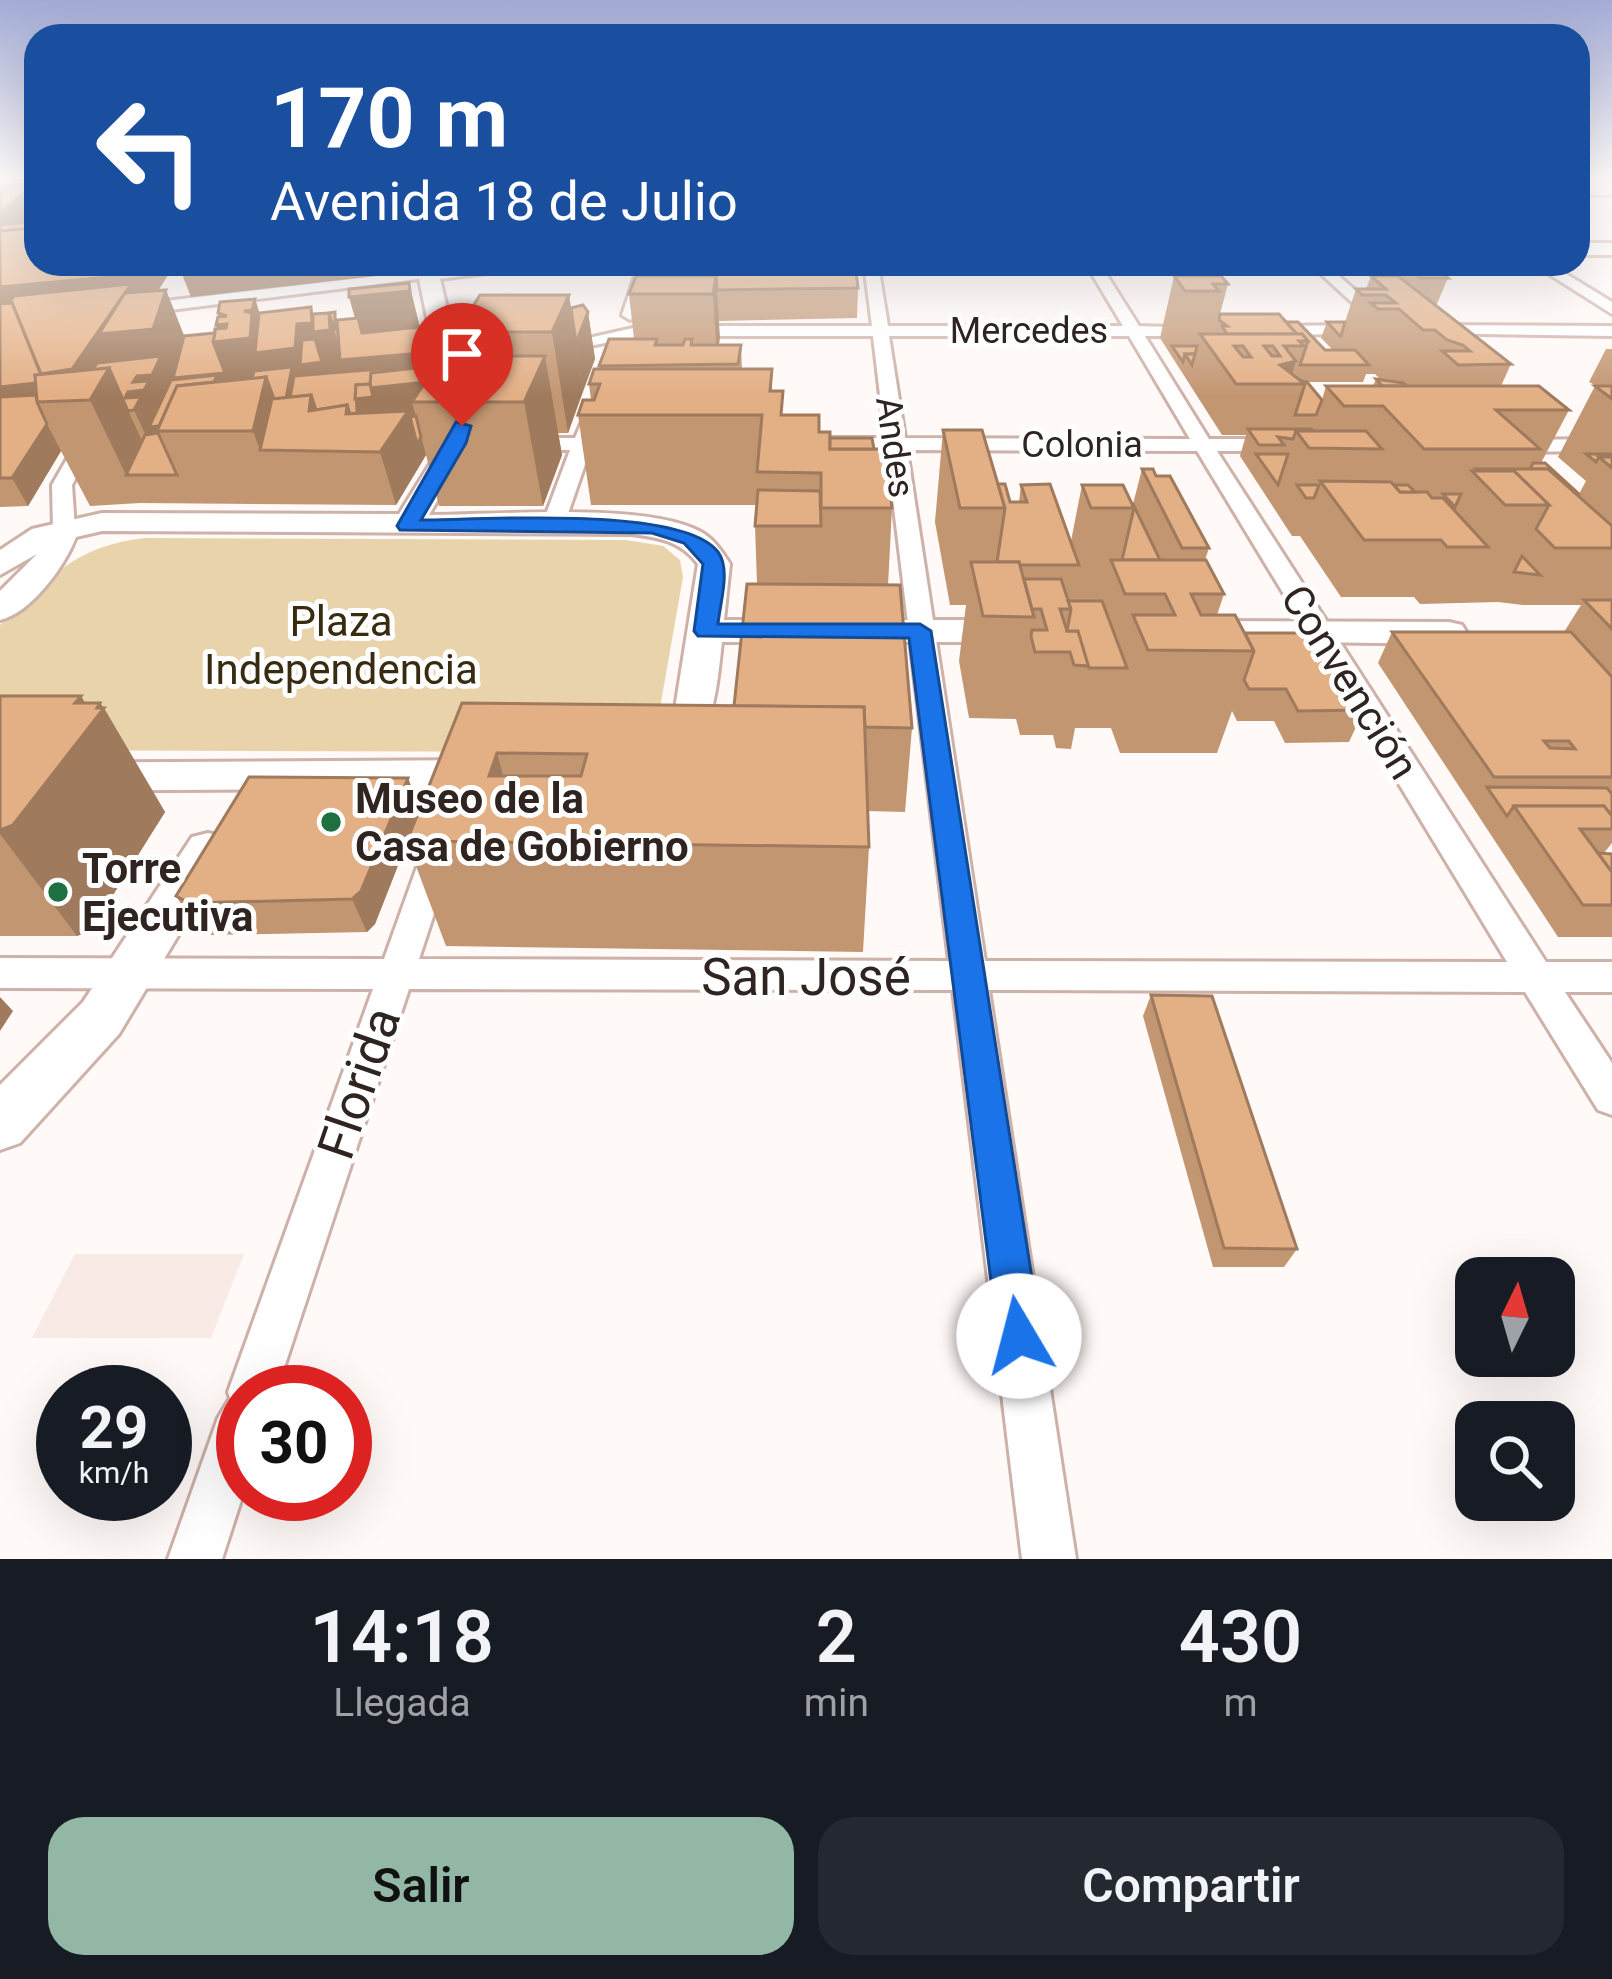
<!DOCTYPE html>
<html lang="es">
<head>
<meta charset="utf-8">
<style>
  :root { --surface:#171b24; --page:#242831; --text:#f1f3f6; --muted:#9ea1a6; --accent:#92b8a5 }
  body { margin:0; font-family:Roboto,sans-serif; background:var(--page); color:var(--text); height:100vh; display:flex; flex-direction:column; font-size:45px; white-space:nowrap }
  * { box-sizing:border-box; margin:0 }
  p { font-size:39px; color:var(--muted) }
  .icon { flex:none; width:66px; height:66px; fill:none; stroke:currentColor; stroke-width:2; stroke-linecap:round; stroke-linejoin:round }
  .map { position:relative; height:1559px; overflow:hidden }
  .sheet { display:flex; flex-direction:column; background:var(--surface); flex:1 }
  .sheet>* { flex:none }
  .top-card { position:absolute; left:24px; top:24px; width:1566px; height:252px; border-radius:36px; box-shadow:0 12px 48px #0002; background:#1a4fa0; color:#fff; overflow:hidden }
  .needle { width:78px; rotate:5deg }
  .fabs { position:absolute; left:1455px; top:1257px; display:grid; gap:24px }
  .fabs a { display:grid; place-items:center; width:120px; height:120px; border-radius:24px; background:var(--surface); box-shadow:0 12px 48px #0002; font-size:60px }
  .speed { position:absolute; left:36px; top:1365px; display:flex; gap:24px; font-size:60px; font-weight:700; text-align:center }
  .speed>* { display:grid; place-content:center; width:156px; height:156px; border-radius:50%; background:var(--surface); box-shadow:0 12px 48px #0002; line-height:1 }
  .speed small { font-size:30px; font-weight:400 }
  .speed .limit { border:18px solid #d22; background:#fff; color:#111 }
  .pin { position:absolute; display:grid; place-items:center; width:102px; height:102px; color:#fff; margin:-123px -51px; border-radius:50% 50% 50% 0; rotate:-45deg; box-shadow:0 0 12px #0007 }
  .pin .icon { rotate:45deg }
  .me { position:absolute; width:132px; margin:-66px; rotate:352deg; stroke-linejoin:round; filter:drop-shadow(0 0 9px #0008) }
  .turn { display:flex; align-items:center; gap:42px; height:252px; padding:0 48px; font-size:54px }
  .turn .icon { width:156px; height:156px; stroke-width:2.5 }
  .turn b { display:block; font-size:84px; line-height:102px }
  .eta { display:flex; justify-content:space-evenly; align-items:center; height:204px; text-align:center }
  .eta b { font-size:72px; font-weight:600; line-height:84px }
  .primary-button { display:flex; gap:24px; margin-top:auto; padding:24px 48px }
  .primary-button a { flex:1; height:138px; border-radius:36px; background:var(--accent); color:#111; font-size:48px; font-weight:600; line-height:138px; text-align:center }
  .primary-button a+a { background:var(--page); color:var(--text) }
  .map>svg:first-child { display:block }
  .built { fill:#faeae5 }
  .green { fill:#e8d3ab }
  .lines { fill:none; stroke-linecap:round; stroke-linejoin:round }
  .street-casing { stroke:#ceb1a8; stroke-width:6 }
  .secondary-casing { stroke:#ceb1a8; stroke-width:6 }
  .street { fill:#fff; fill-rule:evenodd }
  .secondary { fill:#fff; fill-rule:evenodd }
  .wall { fill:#c39672; fill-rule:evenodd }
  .shaded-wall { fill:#9f7a5d }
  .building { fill:#e3af85; stroke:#9f7a5d; stroke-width:3; fill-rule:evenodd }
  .route { fill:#1a73e8; stroke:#114b97; stroke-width:3 }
  .poi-dot { fill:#1f7041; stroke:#fff; stroke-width:4.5 }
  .labels { text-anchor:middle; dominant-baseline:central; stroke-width:10; stroke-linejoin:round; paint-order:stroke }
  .far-street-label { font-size:36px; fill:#2f2420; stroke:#fff }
  .park-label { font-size:42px; fill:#382b10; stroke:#fff }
  .street-label { font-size:42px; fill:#2f2420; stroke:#fff }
  .poi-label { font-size:42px; font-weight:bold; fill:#2f2420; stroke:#fff; text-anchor:start }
  .near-street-label { font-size:51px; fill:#2f2420; stroke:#fff }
</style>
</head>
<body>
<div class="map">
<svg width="1612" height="1559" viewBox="0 0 1612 1559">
  <rect width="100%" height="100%" fill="#fff9f7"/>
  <!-- built -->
  <path class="built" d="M75 1254H244L211 1338H32Z"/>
  <!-- green -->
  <path class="green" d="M145 538 626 540 663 546 680 560 683 577 660 708 577 752 0 750V625C48 578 75 546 145 538Z"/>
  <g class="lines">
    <!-- street casing -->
    <g class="street-casing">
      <g id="street">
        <path d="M1581 178H1596L1612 185V194Z"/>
        <path d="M639 264H653L638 315 630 320 622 315Z"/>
        <path d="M864 264H878L888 326H1123L1086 264H1100L1139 326 1204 328 1206 331 1198 336H1145L1209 439H1282L1292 445 1282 451H1217L1546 962H1612V992H1565L1612 1063V1115L1598 1110 1525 992 989 990 1076 1559H1022L953 990 409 989 276 1392H243V1494L222 1559H168L218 1418 230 1398 228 1392 373 989 0 988V958L384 959 422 853 427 845H449L454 853 419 959 949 961 887 450H832L822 444 832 438H885L873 336H642L552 353 544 348 642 326H872ZM889 336H1129L1190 439 905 438ZM907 450 1197 451 1507 962 985 961Z"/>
        <path d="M1310 264H1325L1391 321V327H1379Z"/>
        <path d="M1533 264H1550L1612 302V314Z"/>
        <path d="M429 270 434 277 131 315 123 310 131 305Z"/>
        <path d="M1360 325 1366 327V333L1264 336 1256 331 1264 326Z"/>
        <path d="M1426 325 1612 326V336L1420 333V327Z"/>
        <path d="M588 422 598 428 594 438H622L632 444 622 450H590L564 525 561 530H545L542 525 570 450H551L541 444 551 438H575L581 424Z"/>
        <path d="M83 431 100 435 72 485 75 529 64 536 53 529 52 485Z"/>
        <path d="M1612 439V451L1510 452 1500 446 1510 440Z"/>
      </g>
    </g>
    <!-- secondary casing -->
    <g class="secondary-casing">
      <g id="secondary">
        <rect x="1578" y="185" width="34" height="10"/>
        <rect x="1578" y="243" width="34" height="12"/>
        <path d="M416 264H519L509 270 440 279 475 426 471 443 429 515C496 515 643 502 699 531 713 538 721 550 730 564L724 620H1017L1030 623 1035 631 1030 639 1017 642H722C717 683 713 777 648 760L642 750 674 715 698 564C681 541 658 537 631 534L102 531 76 537C65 566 31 613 0 620V591L37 554 0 575V550L32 529 102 513 399 514 443 443 449 426Z"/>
        <path d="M1187 621 1449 622 1462 625 1467 633 1462 641 1449 644 1174 640 1169 632 1174 624Z"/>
        <path d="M491 760 506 764 512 774 506 784 491 788 0 791V763Z"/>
        <path d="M208 833 224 837 230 849 119 1034 20 1143 0 1150V1085L83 1002 192 837Z"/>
      </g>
    </g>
    <!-- street -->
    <use href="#street" class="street"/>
    <!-- secondary -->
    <use href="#secondary" class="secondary"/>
  </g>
  <!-- wall -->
  <g class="wall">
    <path d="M0 187 24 222 36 264H175L158 291 166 290 184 336 215 333 218 329 216 325 219 317 218 313 255 299 259 313 311 307 313 314 335 312 337 320 355 318 409 283 420 328 426 366 430 376 462 356 457 332 569 295 571 308 588 312 595 359 568 433H558L562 455 543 506H439L426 455 396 505 140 503 90 506 61 451 28 506 0 507Z"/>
    <path d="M1203 264H1243L1240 276H1221L1228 284 1220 314 1286 322 1325 350H1333L1321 338 1327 322H1345L1356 289H1366L1371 276H1392L1397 264H1429L1448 278 1436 306 1511 364 1501 386 1569 410 1541 463 1579 494 1586 481 1558 457 1595 386H1597L1589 382 1606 349H1612V843L1604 853 1612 854V937H1558L1378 663 1392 632H1564L1581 605H1523L1498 602 1420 604 1414 597H1341L1300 536H1292L1240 456 1246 435H1222L1160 338 1174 276H1212ZM1366 374H1375L1381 380 1376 379 1373 386H1326L1322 400 1307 382H1363Z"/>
    <path d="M1333 264H1365L1363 271 1340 270Z"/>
    <path d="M636 276 858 288 857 318 719 321V345H741L742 369H772V391L783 415 830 438 874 449 892 508 888 585 912 728 905 812 868 811 869 847 863 952 446 946 407 842 375 924 367 932 209 935 196 928 176 896 408 778 419 809 462 703 734 706 757 584 755 526 756 505H591L578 415 591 400 589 384 600 369 599 366 634 339 629 294Z"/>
    <path d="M943 430 998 484 1010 502H1019L1021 485 1071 541 1082 485 1133 504 1142 469 1156 476 1209 548 1205 560 1224 594 1217 615 1364 710 1349 742 1285 743 1274 721H1237L1232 711 1217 753H1120L1111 728H1075L1071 749 1056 748 1053 735H1020L1016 719 969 718 959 661 966 605H950L935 522Z"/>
    <path d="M0 696 100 703 165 812 91 930 77 936H0Z"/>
    <path d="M1151 995 1297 1249 1284 1267H1213L1143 1016Z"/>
  </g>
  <!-- shaded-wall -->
  <g class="shaded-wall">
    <path d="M36 185V212L13 231 0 232V196Z"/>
    <path d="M144 264H175L150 303 166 290 191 353 213 342 222 341 216 325 244 311 255 299 270 344 297 324 311 307 318 330 329 313 343 360 362 343 349 297 409 283 420 328 430 386 412 402 426 455 396 505 380 452 357 423 358 407 297 383 309 411 311 395 346 414 347 405 360 447 260 450 253 431H157L167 454 158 462 134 410 109 369 155 469 126 475 90 400 55 402 58 409 55 402H37L0 415V287Z"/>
    <path d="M178 264H408L409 271 376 275 374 267 375 276 191 297Z"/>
    <path d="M716 276 720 338 717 357 713 294Z"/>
    <path d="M569 295 583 391 568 433 552 332Z"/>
    <path d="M588 312 595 359 583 391 576 343Z"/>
    <path d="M545 356 562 455 543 506 524 402Z"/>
    <path d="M1296 361 1289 384 1280 365Z"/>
    <path d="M469 368 476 402 461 382Z"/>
    <path d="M47 424 61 451 28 506 12 478Z"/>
    <path d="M81 696 95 719 97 708 100 703 104 708 165 812 91 930 77 936 0 834V830Z"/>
    <path d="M497 753 521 843 489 776Z"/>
    <path d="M408 778 420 810 375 924 367 932 352 899Z"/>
    <path d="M0 997 13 1011 0 1031Z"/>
  </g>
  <!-- building -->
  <g class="building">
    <path d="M36 183 3 211H0V187L2 186Z"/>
    <path d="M36 221 26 229 0 231V225Z"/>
    <path d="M36 228V264H144L138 272 130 275 0 287V231Z"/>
    <path d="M706 264H855L858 288 717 290 716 276H649L651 270H704Z"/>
    <path d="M1402 264H1429L1448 278H1420Z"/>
    <path d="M636 276H716L713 294H629Z"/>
    <path d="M1174 276H1221L1228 284H1213L1219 291H1185Z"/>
    <path d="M1371 276H1398L1511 364 1458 365 1442 351H1470L1463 345 1447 340 1435 330H1423L1399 309H1378L1371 303H1396L1386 295H1362L1356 289H1386Z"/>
    <path d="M409 283 410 291 349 297V289Z"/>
    <path d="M131 284 72 369 41 374 11 300 14 296Z"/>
    <path d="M166 290 153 329 99 334 125 293Z"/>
    <path d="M480 295H569L552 332H457Z"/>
    <path d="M255 299 252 310 244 311 252 313 250 338 213 342 215 329 226 328 227 324 216 325 218 317 227 316 218 313 220 302Z"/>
    <path d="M12 303 41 375H35L36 383 0 387V304Z"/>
    <path d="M583 305 588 312 576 343 571 308Z"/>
    <path d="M311 307 312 323 297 324 295 348 255 353 259 313Z"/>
    <path d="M335 312V329H334L329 313Z"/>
    <path d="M329 313 330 330 313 332V314Z"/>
    <path d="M1220 314H1279L1297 334H1227L1222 326H1227L1219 320Z"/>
    <path d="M358 318 362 333 419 327 422 353 340 360 337 320Z"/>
    <path d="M1286 322H1298L1325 350H1355L1369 365H1300L1308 341 1302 334H1297Z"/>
    <path d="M1327 322H1345L1341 336H1340Z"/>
    <path d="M215 333 213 342 225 373 173 378 184 336Z"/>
    <path d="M1200 334H1302L1308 341H1299L1304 346H1284L1296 361 1280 365 1305 384H1236ZM1234 346H1243L1251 357H1243ZM1264 346H1273L1280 356H1272Z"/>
    <path d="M315 339 322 362 300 365 302 340Z"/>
    <path d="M609 339H657L655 345H683L685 339H692L691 345H741L738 364 599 366Z"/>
    <path d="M1172 346H1197L1195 354H1185L1183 362Z"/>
    <path d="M1185 354H1195L1192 365Z"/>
    <path d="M161 356 152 375 137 376 133 382 149 381 144 390 128 392 125 398 141 397 134 410 128 411 109 368 93 370 97 363Z"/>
    <path d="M443 356H545L524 402H412ZM469 368H505L498 382H461Z"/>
    <path d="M428 365 430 376 428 378 425 367 371 373 370 384 356 385 357 413 350 414 347 405 316 410 311 395 290 398 294 376Z"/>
    <path d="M292 367 286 398 274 399 266 377 252 379 254 371Z"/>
    <path d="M425 367 426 382 370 388 371 373Z"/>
    <path d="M109 368 90 400 37 402 35 375Z"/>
    <path d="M594 369H772L770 391H783L781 415H819V432H830V449H885L892 508H821V473L757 472 762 415H578L583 400H594L600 384H589Z"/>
    <path d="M217 375 214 382 177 386 159 426 149 427 171 380Z"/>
    <path d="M266 377 253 431H157L177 386Z"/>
    <path d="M1376 379 1403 383 1407 386H1382Z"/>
    <path d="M1301 381 1307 382 1322 400 1316 415H1295L1305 384Z"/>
    <path d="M370 384 373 397 355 399 356 385Z"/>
    <path d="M1326 386H1539L1569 410H1496L1540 449H1424L1383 406H1344Z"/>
    <path d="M1595 386H1612V399Z"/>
    <path d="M36 395 37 402 47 424 12 478H0V397Z"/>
    <path d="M311 395 309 411 347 405 346 414 408 411 380 452 260 450 272 399Z"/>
    <path d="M416 416 421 437 417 444 410 417Z"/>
    <path d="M1248 429H1311L1313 431H1296L1293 439 1278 437 1284 445H1259Z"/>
    <path d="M943 430H982L1005 508H960Z"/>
    <path d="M1296 431H1366L1382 449 1309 448Z"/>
    <path d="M158 433 177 475H126L145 435Z"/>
    <path d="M830 438H872L874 449H830Z"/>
    <path d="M1256 454H1288L1278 485Z"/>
    <path d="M1586 454H1612V457H1599L1596 462Z"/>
    <path d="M1599 457H1612V468Z"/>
    <path d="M1533 463H1545L1579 494 1578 495 1548 469H1530Z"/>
    <path d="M1142 469H1153L1156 476H1170L1209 548H1182Z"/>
    <path d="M1476 469H1548L1612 526V548H1555L1536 529 1549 505 1514 471H1478Z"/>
    <path d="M1472 471H1514L1549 505H1505Z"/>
    <path d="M1320 481 1391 482 1400 492H1427L1432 498H1443L1488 547H1447L1441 540H1364Z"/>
    <path d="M998 484H1005L1010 502H1027L1021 485 1050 484 1079 565H1020L1019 562H997L1005 508Z"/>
    <path d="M1082 485H1123L1134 508H1091Z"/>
    <path d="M1297 485H1319L1314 498H1306Z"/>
    <path d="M1394 485H1408L1415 492H1400Z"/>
    <path d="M758 490 820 491 821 526H755Z"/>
    <path d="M1443 494H1461L1455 507Z"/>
    <path d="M1132 504H1133L1160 560H1122L1134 508Z"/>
    <path d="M1522 556 1540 575 1514 572Z"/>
    <path d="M1111 560H1206L1224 594H1191L1201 615H1235L1254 651 1148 650 1133 615H1175L1165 594H1125Z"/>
    <path d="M971 562H1019L1034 617 983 616Z"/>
    <path d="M1024 579H1061L1071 609H1060L1067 631H1078L1090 666 1074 665 1070 652H1035L1031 636 1032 630H1047L1041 609H1032Z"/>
    <path d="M747 584 900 585 912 728 865 727 864 707 734 706Z"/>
    <path d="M1584 600H1612V629Z"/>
    <path d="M1068 601H1102L1127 668H1089L1078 631H1067L1071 609Z"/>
    <path d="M1392 632H1571L1612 677V777H1494ZM1544 741H1569L1575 749 1550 748Z"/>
    <path d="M1245 633H1315L1364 710 1298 711 1286 689H1249L1244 680 1254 651Z"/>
    <path d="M0 696H81L75 703H100L97 708H104L13 825 0 830Z"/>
    <path d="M462 703 864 707 869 847 407 841ZM497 753 587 754 581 776H489Z"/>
    <path d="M249 777 408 778 361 891 352 899 189 903 176 896Z"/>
    <path d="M1487 787 1607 788 1612 794V816L1604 806H1514L1507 816Z"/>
    <path d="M1514 806H1604L1612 816V829H1580L1612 872V905H1583Z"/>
    <path d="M1598 853 1612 854V872Z"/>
    <path d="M1151 995 1212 996 1297 1249 1224 1248Z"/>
  </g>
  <!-- sky -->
  <linearGradient id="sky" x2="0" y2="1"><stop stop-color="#a3abd5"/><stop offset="0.45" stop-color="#fffcfb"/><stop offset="1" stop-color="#fffcfb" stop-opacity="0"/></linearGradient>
  <rect width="1612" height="396" fill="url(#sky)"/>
  <!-- route -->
  <path class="route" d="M456 422 471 426 466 443 421 520C482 520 683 505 718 552 731 569 720 603 718 624H920L931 631 1041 1336 1035 1351 1019 1357 1004 1351 998 1336 909 638 698 636 694 631 703 564 684 543 652 533 400 530 397 526Z"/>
  <!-- markers -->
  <g class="poi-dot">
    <circle cx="331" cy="822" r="12"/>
    <circle cx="58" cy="892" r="12"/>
  </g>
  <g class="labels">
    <!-- far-street labels -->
    <g class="far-street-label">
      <text x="1029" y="331">Mercedes</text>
      <text x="1082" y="445">Colonia</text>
      <text transform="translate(895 447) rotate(82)">Andes</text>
    </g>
    <!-- park labels -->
    <g class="park-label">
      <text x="341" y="621">Plaza<tspan x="341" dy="48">Independencia</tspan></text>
    </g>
    <!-- street labels -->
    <g class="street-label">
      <text transform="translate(1350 682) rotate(58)">Convención</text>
    </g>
    <!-- poi labels -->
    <g class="poi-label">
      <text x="355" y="798">Museo de la<tspan x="355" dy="48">Casa de Gobierno</tspan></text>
      <text x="82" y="868">Torre<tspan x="82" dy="48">Ejecutiva</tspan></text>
    </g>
    <!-- near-street labels -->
    <g class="near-street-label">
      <text x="806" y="977">San José</text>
      <text transform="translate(359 1083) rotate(-71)">Florida</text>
    </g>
  </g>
</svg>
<div class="fabs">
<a><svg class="needle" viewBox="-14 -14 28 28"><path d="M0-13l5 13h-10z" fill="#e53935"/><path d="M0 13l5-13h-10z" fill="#9ea1a6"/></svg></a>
<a><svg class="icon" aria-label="search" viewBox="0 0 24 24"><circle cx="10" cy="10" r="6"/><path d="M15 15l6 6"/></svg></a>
</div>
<div class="speed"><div>29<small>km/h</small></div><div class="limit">30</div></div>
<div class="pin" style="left:462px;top:426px;background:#d93025"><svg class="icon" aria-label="arrive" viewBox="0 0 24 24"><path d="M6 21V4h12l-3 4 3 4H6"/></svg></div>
<svg class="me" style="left:1019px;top:1336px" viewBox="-20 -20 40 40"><circle r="19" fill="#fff"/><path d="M0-13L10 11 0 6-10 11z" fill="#1a73e8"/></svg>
<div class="top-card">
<div class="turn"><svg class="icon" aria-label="left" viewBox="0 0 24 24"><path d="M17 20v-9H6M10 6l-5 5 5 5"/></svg><div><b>170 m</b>Avenida 18 de Julio</div></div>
</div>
</div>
<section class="sheet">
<div class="eta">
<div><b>14:18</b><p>Llegada</p></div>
<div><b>2</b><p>min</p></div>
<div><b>430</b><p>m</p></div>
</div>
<div class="primary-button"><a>Salir</a><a>Compartir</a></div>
</section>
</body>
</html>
